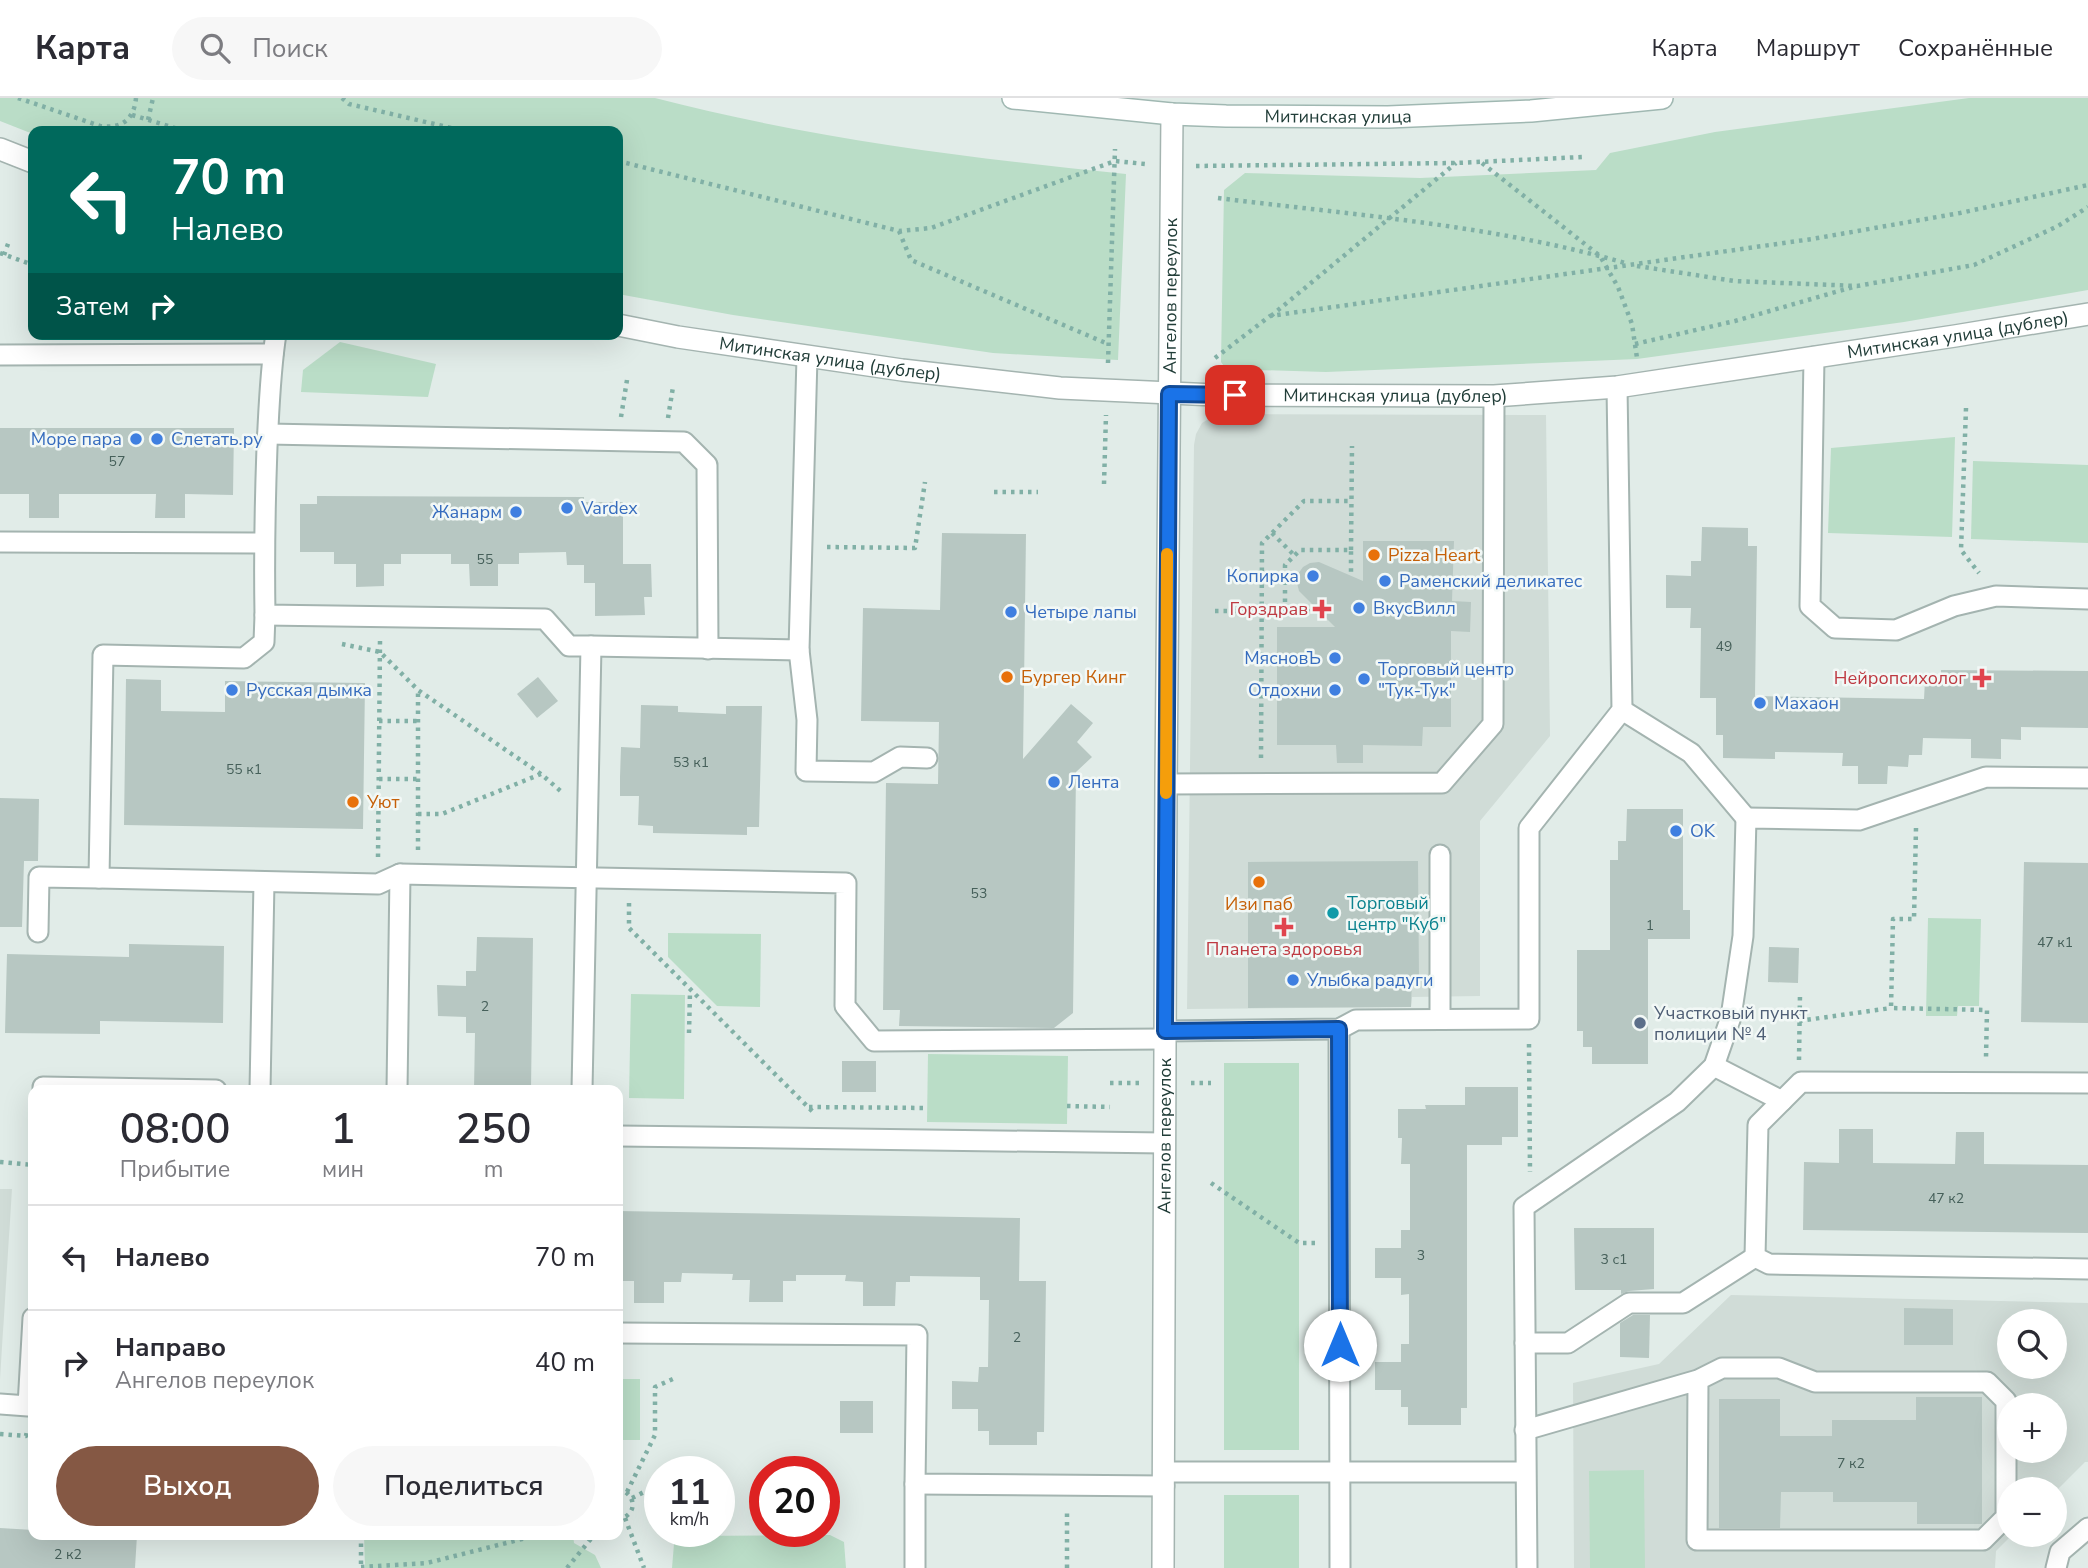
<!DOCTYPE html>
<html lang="ru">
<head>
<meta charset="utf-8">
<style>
  :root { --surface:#fff; --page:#f7f7f7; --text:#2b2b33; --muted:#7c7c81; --line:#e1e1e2; --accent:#855844 }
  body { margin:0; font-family:"Nunito Sans",sans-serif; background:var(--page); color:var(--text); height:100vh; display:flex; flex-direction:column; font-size:26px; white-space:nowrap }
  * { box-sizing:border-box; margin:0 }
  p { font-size:23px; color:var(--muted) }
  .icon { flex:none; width:38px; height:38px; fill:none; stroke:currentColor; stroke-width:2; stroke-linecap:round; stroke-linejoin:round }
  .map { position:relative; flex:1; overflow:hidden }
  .side { position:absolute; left:28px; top:987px; width:595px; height:455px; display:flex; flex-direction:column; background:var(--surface); border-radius:14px; box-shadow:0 7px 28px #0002 }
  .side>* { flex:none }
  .banner { position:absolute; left:28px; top:28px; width:595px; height:214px; border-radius:14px; box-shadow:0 7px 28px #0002; background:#00695c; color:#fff; overflow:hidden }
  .controls { position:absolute; left:1997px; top:1211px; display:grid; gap:14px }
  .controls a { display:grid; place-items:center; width:70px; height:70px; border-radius:50%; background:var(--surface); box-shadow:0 7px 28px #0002; font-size:35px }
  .speed { position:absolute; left:644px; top:1358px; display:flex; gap:14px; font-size:35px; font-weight:700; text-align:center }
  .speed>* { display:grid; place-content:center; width:91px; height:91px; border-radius:50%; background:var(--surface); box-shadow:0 7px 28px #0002; line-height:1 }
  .speed small { font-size:18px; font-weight:400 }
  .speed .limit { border:10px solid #d22; background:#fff; color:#111 }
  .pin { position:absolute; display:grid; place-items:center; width:60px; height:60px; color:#fff; margin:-30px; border-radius:14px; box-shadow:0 4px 10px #0006 }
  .me { position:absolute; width:77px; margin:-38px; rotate:0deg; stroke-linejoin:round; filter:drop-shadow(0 0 5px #0008) }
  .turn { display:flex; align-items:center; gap:24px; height:147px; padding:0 28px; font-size:32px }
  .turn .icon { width:91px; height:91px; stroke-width:2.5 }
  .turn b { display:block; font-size:49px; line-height:60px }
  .then { display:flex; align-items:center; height:66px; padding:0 28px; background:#0003; gap:14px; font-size:26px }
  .eta { display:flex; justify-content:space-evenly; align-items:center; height:119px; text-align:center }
  .eta b { font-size:42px; font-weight:600; line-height:49px }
  .primary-button { display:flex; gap:14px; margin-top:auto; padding:14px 28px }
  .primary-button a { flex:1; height:80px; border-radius:42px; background:var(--accent); color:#fff; font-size:28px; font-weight:600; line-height:80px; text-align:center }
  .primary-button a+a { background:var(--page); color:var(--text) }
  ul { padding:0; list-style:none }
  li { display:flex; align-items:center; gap:21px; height:105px; padding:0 28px; border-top:2px solid var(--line) }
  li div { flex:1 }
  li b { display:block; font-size:26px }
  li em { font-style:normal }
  header { display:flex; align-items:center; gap:42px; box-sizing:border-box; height:98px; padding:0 35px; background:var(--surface); border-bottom:2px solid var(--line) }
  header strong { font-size:33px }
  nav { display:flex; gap:38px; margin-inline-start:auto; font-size:24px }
  .search { width:490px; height:63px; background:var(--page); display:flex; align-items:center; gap:18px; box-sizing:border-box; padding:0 24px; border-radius:38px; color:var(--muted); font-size:26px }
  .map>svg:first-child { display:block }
  .built { fill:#d0dcd7; fill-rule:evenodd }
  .green { fill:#baddc7 }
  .building { fill:#b7c7c2 }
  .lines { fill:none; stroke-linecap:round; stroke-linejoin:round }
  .service-casing { stroke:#a4b4b0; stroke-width:23 }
  .minor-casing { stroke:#a4b4b0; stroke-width:24 }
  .secondary-casing { stroke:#a0b8b2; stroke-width:24 }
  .path { stroke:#81b0a6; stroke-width:4.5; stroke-dasharray:3.5 5; stroke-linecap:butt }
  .service { stroke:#fff; stroke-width:19 }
  .minor { stroke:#fff; stroke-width:21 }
  .secondary { stroke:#fff; stroke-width:21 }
  .route-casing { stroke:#114b97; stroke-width:18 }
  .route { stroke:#1a73e8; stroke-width:12 }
  .slow { stroke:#f59e0b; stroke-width:12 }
  .shop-dot { fill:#3f7fe0; stroke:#f2f8f6; stroke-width:2.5 }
  .food-dot { fill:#e8710a; stroke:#f2f8f6; stroke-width:2.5 }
  .health-dot { fill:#e0444e; stroke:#f2f8f6; stroke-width:2.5 }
  .culture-dot { fill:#0f9aa8; stroke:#f2f8f6; stroke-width:2.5 }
  .service-dot { fill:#5c6f8a; stroke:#f2f8f6; stroke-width:2.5 }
  .labels { text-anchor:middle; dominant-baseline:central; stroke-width:5; stroke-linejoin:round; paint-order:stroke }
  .number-label { font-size:14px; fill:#46605a }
  .street-label { font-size:18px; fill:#213d38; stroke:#f2f8f6 }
  .shop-label { font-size:18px; fill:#366cbe; stroke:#f2f8f6; text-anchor:start }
  .food-label { font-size:18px; fill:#c56008; stroke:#f2f8f6; text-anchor:start }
  .health-label { font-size:18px; fill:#be3a42; stroke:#f2f8f6; text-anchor:end }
  .culture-label { font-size:18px; fill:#0d838f; stroke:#f2f8f6; text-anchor:start }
  .service-label { font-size:18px; fill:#4e5e75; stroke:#f2f8f6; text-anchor:start }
</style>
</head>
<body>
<header>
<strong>Карта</strong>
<div class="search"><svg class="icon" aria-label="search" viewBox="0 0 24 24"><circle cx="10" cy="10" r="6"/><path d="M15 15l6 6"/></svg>Поиск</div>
<nav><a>Карта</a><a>Маршрут</a><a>Сохранённые</a></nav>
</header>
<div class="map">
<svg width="2088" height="1470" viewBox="0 0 2088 1470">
  <rect width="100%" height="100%" fill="#e1ece8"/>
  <!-- built -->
  <g class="built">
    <path d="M1225 316 1546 317 1550 638 1480 723V898L1412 899 1411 909 1187 911 1194 347 1196 336 1202 325 1212 319Z"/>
    <path d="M0 1091H12L0 1281Z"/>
    <path d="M1731 1197 2088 1205V1364H2085L2055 1394 2054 1391H2009V1437H2012L1996 1453 1995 1470H1574L1573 1285 1659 1266ZM2009 1223H2054V1269H2009ZM2009 1307H2054V1353H2009Z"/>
  </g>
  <!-- green -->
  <g class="green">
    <path d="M0 0H655C809 40 967 60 1126 76L1118 262 993 255 733 217 618 196V33H33V36L0 23Z"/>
    <path d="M1969 0H2088V192L1904 224 1637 261 1326 274 1226 271 1221 264 1224 92 1245 75 1420 80 1596 72 1610 55 1715 34Z"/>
    <path d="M340 244 436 266 428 299 301 294 303 272Z"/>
    <path d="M1955 339 1952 439 1828 435 1831 350Z"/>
    <path d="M1973 363 2088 367V445L1971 441Z"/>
    <path d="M1928 820 1981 821 1979 908H1958L1957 918H1926Z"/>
    <path d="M668 835 761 836 760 909 717 908 668 859Z"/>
    <path d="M631 896 685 897 684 1001 629 1000Z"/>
    <path d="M928 956 1068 958 1067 1026 927 1024Z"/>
    <rect x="1224" y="965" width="75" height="387"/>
    <rect x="618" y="1281" width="22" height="61"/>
    <path d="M1644 1372 1645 1470H1590L1589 1373Z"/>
    <rect x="1224" y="1397" width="75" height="73"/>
    <path d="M364 1437H573L574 1445 595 1457 601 1470H365Z"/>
    <path d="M814 1437H830L844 1444 846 1470H672L674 1446 688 1438Z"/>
  </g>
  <!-- building -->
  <g class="building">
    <path d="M0 330H234L233 397 185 396V420H155L156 396H59V420H29V396H0Z"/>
    <path d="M317 398 584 399V404H623V466H651L652 499H644L645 517 595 518V485H584V467H567L566 454 519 455V466H498V488H470L469 466H451V456H401V466H384V488L356 489V466H334V454H300V406H317Z"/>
    <path d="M1702 429 1748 430V448H1757L1755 598 1924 601 1925 582H1941V572L2088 573V630L2021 629V642L2001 641V661L1971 660V641L1923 640 1922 657H1909L1908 669 1888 668 1887 686H1858V668H1842L1843 655 1775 654V661L1723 660V637H1716V600H1700L1701 530H1690L1691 510H1666V477L1691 478V463H1701Z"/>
    <path d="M942 435 1026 436 1023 661 1071 606 1093 625 1077 644 1092 659 1076 674 1073 915 1054 930 899 928 900 912H883L886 685 938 686 939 624 861 623 863 510 940 512Z"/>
    <path d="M1363 443H1454L1452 503 1471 504 1470 534 1451 533V629H1423L1422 648 1363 647V665H1337L1336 647H1277V529H1335L1299 493 1297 485 1298 476 1303 469 1310 465 1319 464 1363 483Z"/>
    <path d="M538 579 558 603 537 620 517 596Z"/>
    <path d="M126 581 161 582V613L225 614V583L365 585 363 731 124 727Z"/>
    <path d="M641 607 678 608V614L726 616V608H762L759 729H747V737L653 735V728L638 727 639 698H620V679L621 649 640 650Z"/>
    <path d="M0 700 39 701 38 763H24L22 829H0Z"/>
    <path d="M1627 711H1683V812H1690V841H1648V966H1592V949H1583V933H1577V852H1610V762H1618V743H1626Z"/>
    <path d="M1418 763 1419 881H1412L1411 909 1248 910V764Z"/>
    <path d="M2024 764 2088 765V925L2021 924Z"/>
    <path d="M477 839 533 840 531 992H474L475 935H466V919L438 918 437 887 466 888V873H476Z"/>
    <path d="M129 846 224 848 223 925 100 923V936L5 935 7 856 129 859Z"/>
    <path d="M1769 849 1799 850 1798 885 1768 884Z"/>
    <rect x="842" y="963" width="34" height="31"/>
    <path d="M1465 989H1518V1039H1502V1047H1467V1310H1461V1327H1408V1309H1401V1292H1375V1264H1401V1246H1409V1196L1401 1197V1180H1375V1150H1401V1132H1410V1066H1401L1402 1040H1398V1011H1426L1425 1007H1465Z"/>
    <path d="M1839 1031H1873V1065L1955 1066 1956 1034H1984V1066L2088 1067V1135L1803 1132 1804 1064 1839 1065Z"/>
    <path d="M618 1113 1020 1120 1019 1183H1046L1044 1334H1037V1347H989V1333H978V1311H952V1283L978 1284 979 1269H988L989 1202H980V1179L910 1178V1184H896L895 1208H863V1184L845 1183 846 1177H796V1183H783V1204H749L750 1182H732L733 1176 682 1175 681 1184H664V1205H634V1183H618Z"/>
    <path d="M1574 1130H1654V1191L1629 1193 1621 1196V1192H1575Z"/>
    <path d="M1904 1210 1953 1211V1247H1904Z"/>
    <path d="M1633 1217H1650L1649 1260 1620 1259V1225Z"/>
    <path d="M1916 1299H1982V1426H1917V1404H1833V1394H1781L1780 1430H1719V1301H1780V1338H1832V1322H1916Z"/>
    <rect x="840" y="1303" width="33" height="32"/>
    <path d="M0 1430 33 1432V1437H137L135 1470H0Z"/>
  </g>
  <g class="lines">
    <!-- service casing -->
    <g class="service-casing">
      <g id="service">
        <path d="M276 236C270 273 269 312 267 349 265 405 264 461 265 517L545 521 569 548H591L582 992"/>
        <path d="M0 257 273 256"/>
        <path d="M1814 259 1810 508 1835 530 1896 532 1954 508 1996 498 2088 501"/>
        <path d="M268 336 684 344 707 367 708 551"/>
        <path d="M0 444 263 445"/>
        <path d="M265 517 264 544 244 560 103 557 99 780 378 786 400 776 846 785 845 908 874 943 1165 941"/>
        <path d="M591 548 799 552 807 259"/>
        <path d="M799 552 807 622 806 673 874 674 900 659 927 660"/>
        <path d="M1622 612 1691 655 1746 720"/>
        <path d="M1166 686 1442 685 1493 626 1494 298"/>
        <path d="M1440 757V921"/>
        <path d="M38 834 39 779 99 780"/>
        <path d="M1339 931 1340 1470"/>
        <path d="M1165 933 1339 931 1356 922 1529 921V730L1622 612 1617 289"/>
        <path d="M1714 968 1782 1003"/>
        <path d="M2088 985 1801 984 1758 1027 1755 1159 1769 1166 2088 1171"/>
        <path d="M43 992V989L216 992"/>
        <path d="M260 992 264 784"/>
        <path d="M397 992 400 776"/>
        <path d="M618 1038 1164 1045"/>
        <path d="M618 1235 917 1237 915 1386 1164 1388"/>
        <path d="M1525 1245H1568L1629 1205H1683L1755 1159"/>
        <path d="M0 1306 28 1308 33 1220"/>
        <path d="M1525 1332 1698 1282 1722 1270H1779L1815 1284H1987L2006 1303V1419L1983 1442H1697L1698 1282"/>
        <path d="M1164 1374H1525"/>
        <path d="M915 1386V1470"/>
        <path d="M1527 1470 1524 1109 1677 1004 1714 968 1731 919 1743 838 1746 720 1859 722 1986 679 2088 680"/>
        <path d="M2056 1470 2060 1454 2088 1430"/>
      </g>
    </g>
    <!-- minor casing -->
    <g class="minor-casing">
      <g id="minor">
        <path d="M0 51 33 64"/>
        <path id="s1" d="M618 227 678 239 902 272 1060 290 1215 297 1494 298 1617 289 1955 238 2088 216"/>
        <path id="s2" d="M1163 1470 1166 686 1172 16"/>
      </g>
    </g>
    <!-- secondary casing -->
    <g class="secondary-casing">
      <g id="secondary">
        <path id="s3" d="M1013 0 1172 16 1226 18 1388 19 1531 13 1662 0"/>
      </g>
    </g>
    <!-- path -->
    <g class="path">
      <path d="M18 0 100 28C121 31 134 22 136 0"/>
      <path d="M342 0 349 6 464 33"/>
      <path d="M132 17 185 33"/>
      <path d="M148 22 153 0"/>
      <path d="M618 63 899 133 931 130 1115 63 1145 66"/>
      <path d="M1482 65 1600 158 1618 189 1632 226 1637 260"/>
      <path d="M1196 68 1456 65 1583 59"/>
      <path d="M1218 100C1354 117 1493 127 1625 165"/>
      <path d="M899 133 911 162 1108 246"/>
      <path d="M0 155 33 167"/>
      <path d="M4 157 9 143"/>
      <path d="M1637 168 1734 183 1857 188 1974 167 2058 128 2088 109"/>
      <path d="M1271 218 1456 65"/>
      <path d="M1635 246 1735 223 1853 189"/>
      <path d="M1215 260 1270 218 1812 141 1960 115 2088 87"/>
      <path d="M1108 265 1115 51"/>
      <path d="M1966 310 1961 452 1979 475"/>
      <path d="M621 319 627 282"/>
      <path d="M668 320 673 289"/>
      <path d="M1104 386 1106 317"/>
      <path d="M994 394H1038"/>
      <path d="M1272 435 1295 458"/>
      <path d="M827 449 915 450 925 384"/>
      <path d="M1351 452 1352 348"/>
      <path d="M1215 513H1285"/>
      <path d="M1310 513H1285V467L1300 452H1351V476"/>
      <path d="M342 546 380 554 418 592 541 676 564 696"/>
      <path d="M379 623H418"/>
      <path d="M1261 660 1262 445 1304 403H1352"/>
      <path d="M379 681H418"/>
      <path d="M418 716H442L541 676"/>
      <path d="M1916 730 1914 821H1893L1891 910 1987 912 1986 959"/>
      <path d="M418 752V593"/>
      <path d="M378 759 380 543"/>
      <path d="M629 805V830L815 1016"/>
      <path d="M1799 923 1891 910"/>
      <path d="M689 935 690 894"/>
      <path d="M1529 946 1530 1074"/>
      <path d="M1799 962 1800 896"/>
      <path d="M1110 985H1139"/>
      <path d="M1191 985H1211"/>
      <path d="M1067 1008 1110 1009"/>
      <path d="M809 1009 927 1010"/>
      <path d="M0 1064 33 1067"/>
      <path d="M1211 1085 1299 1145H1315"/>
      <path d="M0 1336 26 1338 27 1333"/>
      <path d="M618 1391C637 1395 638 1418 618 1421"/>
      <path d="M627 1394 655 1337V1289L675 1280"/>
      <path d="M632 1400 660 1386"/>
      <path d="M625 1420 644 1470"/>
      <path d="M361 1437V1469"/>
      <path d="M361 1469 427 1465 538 1437"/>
      <path d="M567 1470 594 1437"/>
      <path d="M1067 1470V1411"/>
    </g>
    <!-- service -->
    <use href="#service" class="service"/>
    <!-- minor -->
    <use href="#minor" class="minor"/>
    <!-- secondary -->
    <use href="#secondary" class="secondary"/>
  </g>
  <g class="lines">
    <!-- route casing -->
    <g class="route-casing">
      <path id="route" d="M1235 297 1169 296 1165 933 1339 931 1340 1247"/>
    </g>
    <!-- route -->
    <use href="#route" class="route"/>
    <!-- slow -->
    <path class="slow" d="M1166 695 1167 456"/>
  </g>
  <!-- markers -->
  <g class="shop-dot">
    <circle cx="136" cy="341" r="7"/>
    <circle cx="157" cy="341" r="7"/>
    <circle cx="567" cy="410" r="7"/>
    <circle cx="516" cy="414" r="7"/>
    <circle cx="1313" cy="478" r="7"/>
    <circle cx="1385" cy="483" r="7"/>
    <circle cx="1359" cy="510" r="7"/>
    <circle cx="1011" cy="514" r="7"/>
    <circle cx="1335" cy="560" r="7"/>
    <circle cx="1364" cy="581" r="7"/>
    <circle cx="232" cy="592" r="7"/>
    <circle cx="1335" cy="592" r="7"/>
    <circle cx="1760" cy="605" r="7"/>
    <circle cx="1054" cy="684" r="7"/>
    <circle cx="1676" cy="733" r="7"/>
    <circle cx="1293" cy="882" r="7"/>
  </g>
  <g class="food-dot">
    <circle cx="1374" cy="457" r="7"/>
    <circle cx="1007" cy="579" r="7"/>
    <circle cx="353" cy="704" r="7"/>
    <circle cx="1259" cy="784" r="7"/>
  </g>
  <g class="health-dot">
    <path d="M1318.5 500.5h7v7h7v7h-7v7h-7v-7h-7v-7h7z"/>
    <path d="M1978.5 569.5h7v7h7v7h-7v7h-7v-7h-7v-7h7z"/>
    <path d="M1280.5 818.5h7v7h7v7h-7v7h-7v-7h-7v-7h7z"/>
  </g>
  <circle class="culture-dot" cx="1333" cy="815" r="7"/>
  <circle class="service-dot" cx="1640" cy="925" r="7"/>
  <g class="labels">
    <!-- number labels -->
    <g class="number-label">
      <text x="117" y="363">57</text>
      <text x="485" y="461">55</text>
      <text x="1724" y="548">49</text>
      <text x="691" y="664">53 к1</text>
      <text x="244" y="671">55 к1</text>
      <text x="979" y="795">53</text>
      <text x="1650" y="827">1</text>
      <text x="2055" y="844">47 к1</text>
      <text x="485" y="908">2</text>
      <text x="1946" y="1100">47 к2</text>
      <text x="1421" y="1157">3</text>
      <text x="1614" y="1161">3 с1</text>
      <text x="1017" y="1239">2</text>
      <text x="1851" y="1365">7 к2</text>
      <text x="68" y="1456">2 к2</text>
    </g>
    <!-- street labels -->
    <g class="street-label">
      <text stroke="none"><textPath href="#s3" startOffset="326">Митинская улица</textPath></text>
      <text stroke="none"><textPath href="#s2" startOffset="1272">Ангелов переулок</textPath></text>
      <text stroke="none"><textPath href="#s1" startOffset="1349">Митинская улица (дублер)</textPath></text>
      <text stroke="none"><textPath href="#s1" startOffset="215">Митинская улица (дублер)</textPath></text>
      <text stroke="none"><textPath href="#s1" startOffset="782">Митинская улица (дублер)</textPath></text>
      <text stroke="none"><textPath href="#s2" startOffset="432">Ангелов переулок</textPath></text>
    </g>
    <!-- shop labels -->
    <g class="shop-label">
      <text x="122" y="341" text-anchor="end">Море пара</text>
      <text x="171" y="341">Слетать.ру</text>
      <text x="581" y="410">Vardex</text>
      <text x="502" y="414" text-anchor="end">Жанарм</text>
      <text x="1299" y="478" text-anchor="end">Копирка</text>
      <text x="1399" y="483">Раменский деликатес</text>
      <text x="1373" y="510">ВкусВилл</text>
      <text x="1025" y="514">Четыре лапы</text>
      <text x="1321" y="560" text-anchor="end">МясновЪ</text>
      <text x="1378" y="571">Торговый центр<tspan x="1378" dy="21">"Тук-Тук"</tspan></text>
      <text x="246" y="592">Русская дымка</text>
      <text x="1321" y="592" text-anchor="end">Отдохни</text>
      <text x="1774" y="605">Махаон</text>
      <text x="1068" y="684">Лента</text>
      <text x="1690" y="733">OK</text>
      <text x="1307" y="882">Улыбка радуги</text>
    </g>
    <!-- food labels -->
    <g class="food-label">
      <text x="1388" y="457">Pizza Heart</text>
      <text x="1021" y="579">Бургер Кинг</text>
      <text x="367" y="704">Уют</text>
      <text x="1259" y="806" text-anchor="middle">Изи паб</text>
    </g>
    <!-- health labels -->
    <g class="health-label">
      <text x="1308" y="511">Горздрав</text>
      <text x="1966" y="580">Нейропсихолог</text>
      <text x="1284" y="851" text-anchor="middle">Планета здоровья</text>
    </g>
    <!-- culture labels -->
    <g class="culture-label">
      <text x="1347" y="805">Торговый<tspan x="1347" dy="21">центр "Куб"</tspan></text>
    </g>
    <!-- service labels -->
    <g class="service-label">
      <text x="1654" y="915">Участковый пункт<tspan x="1654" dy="21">полиции № 4</tspan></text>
    </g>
  </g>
</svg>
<div class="controls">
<a><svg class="icon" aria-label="search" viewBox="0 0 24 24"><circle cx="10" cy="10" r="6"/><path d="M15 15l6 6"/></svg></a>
<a>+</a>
<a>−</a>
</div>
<div class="speed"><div>11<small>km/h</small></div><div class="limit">20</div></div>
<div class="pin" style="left:1235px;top:297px;background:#d93025"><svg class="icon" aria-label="arrive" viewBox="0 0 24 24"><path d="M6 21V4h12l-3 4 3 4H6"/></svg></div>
<svg class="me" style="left:1340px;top:1247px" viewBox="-20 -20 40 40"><circle r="19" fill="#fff"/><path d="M0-13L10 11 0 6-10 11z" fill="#1a73e8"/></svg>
<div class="banner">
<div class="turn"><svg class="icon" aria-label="left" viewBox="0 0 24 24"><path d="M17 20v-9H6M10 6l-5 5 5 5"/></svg><div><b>70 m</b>Налево</div></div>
<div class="then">Затем<svg class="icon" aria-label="right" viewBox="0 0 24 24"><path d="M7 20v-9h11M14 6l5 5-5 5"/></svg></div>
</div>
<section class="side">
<div class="eta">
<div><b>08:00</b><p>Прибытие</p></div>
<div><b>1</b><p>мин</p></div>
<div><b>250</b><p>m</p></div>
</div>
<ul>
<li><svg class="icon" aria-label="left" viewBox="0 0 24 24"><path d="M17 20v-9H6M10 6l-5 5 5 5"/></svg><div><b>Налево</b></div><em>70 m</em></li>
<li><svg class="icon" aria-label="right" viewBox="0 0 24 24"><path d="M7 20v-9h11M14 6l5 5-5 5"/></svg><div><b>Направо</b><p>Ангелов переулок</p></div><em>40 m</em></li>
</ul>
<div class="primary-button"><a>Выход</a><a>Поделиться</a></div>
</section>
</div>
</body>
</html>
